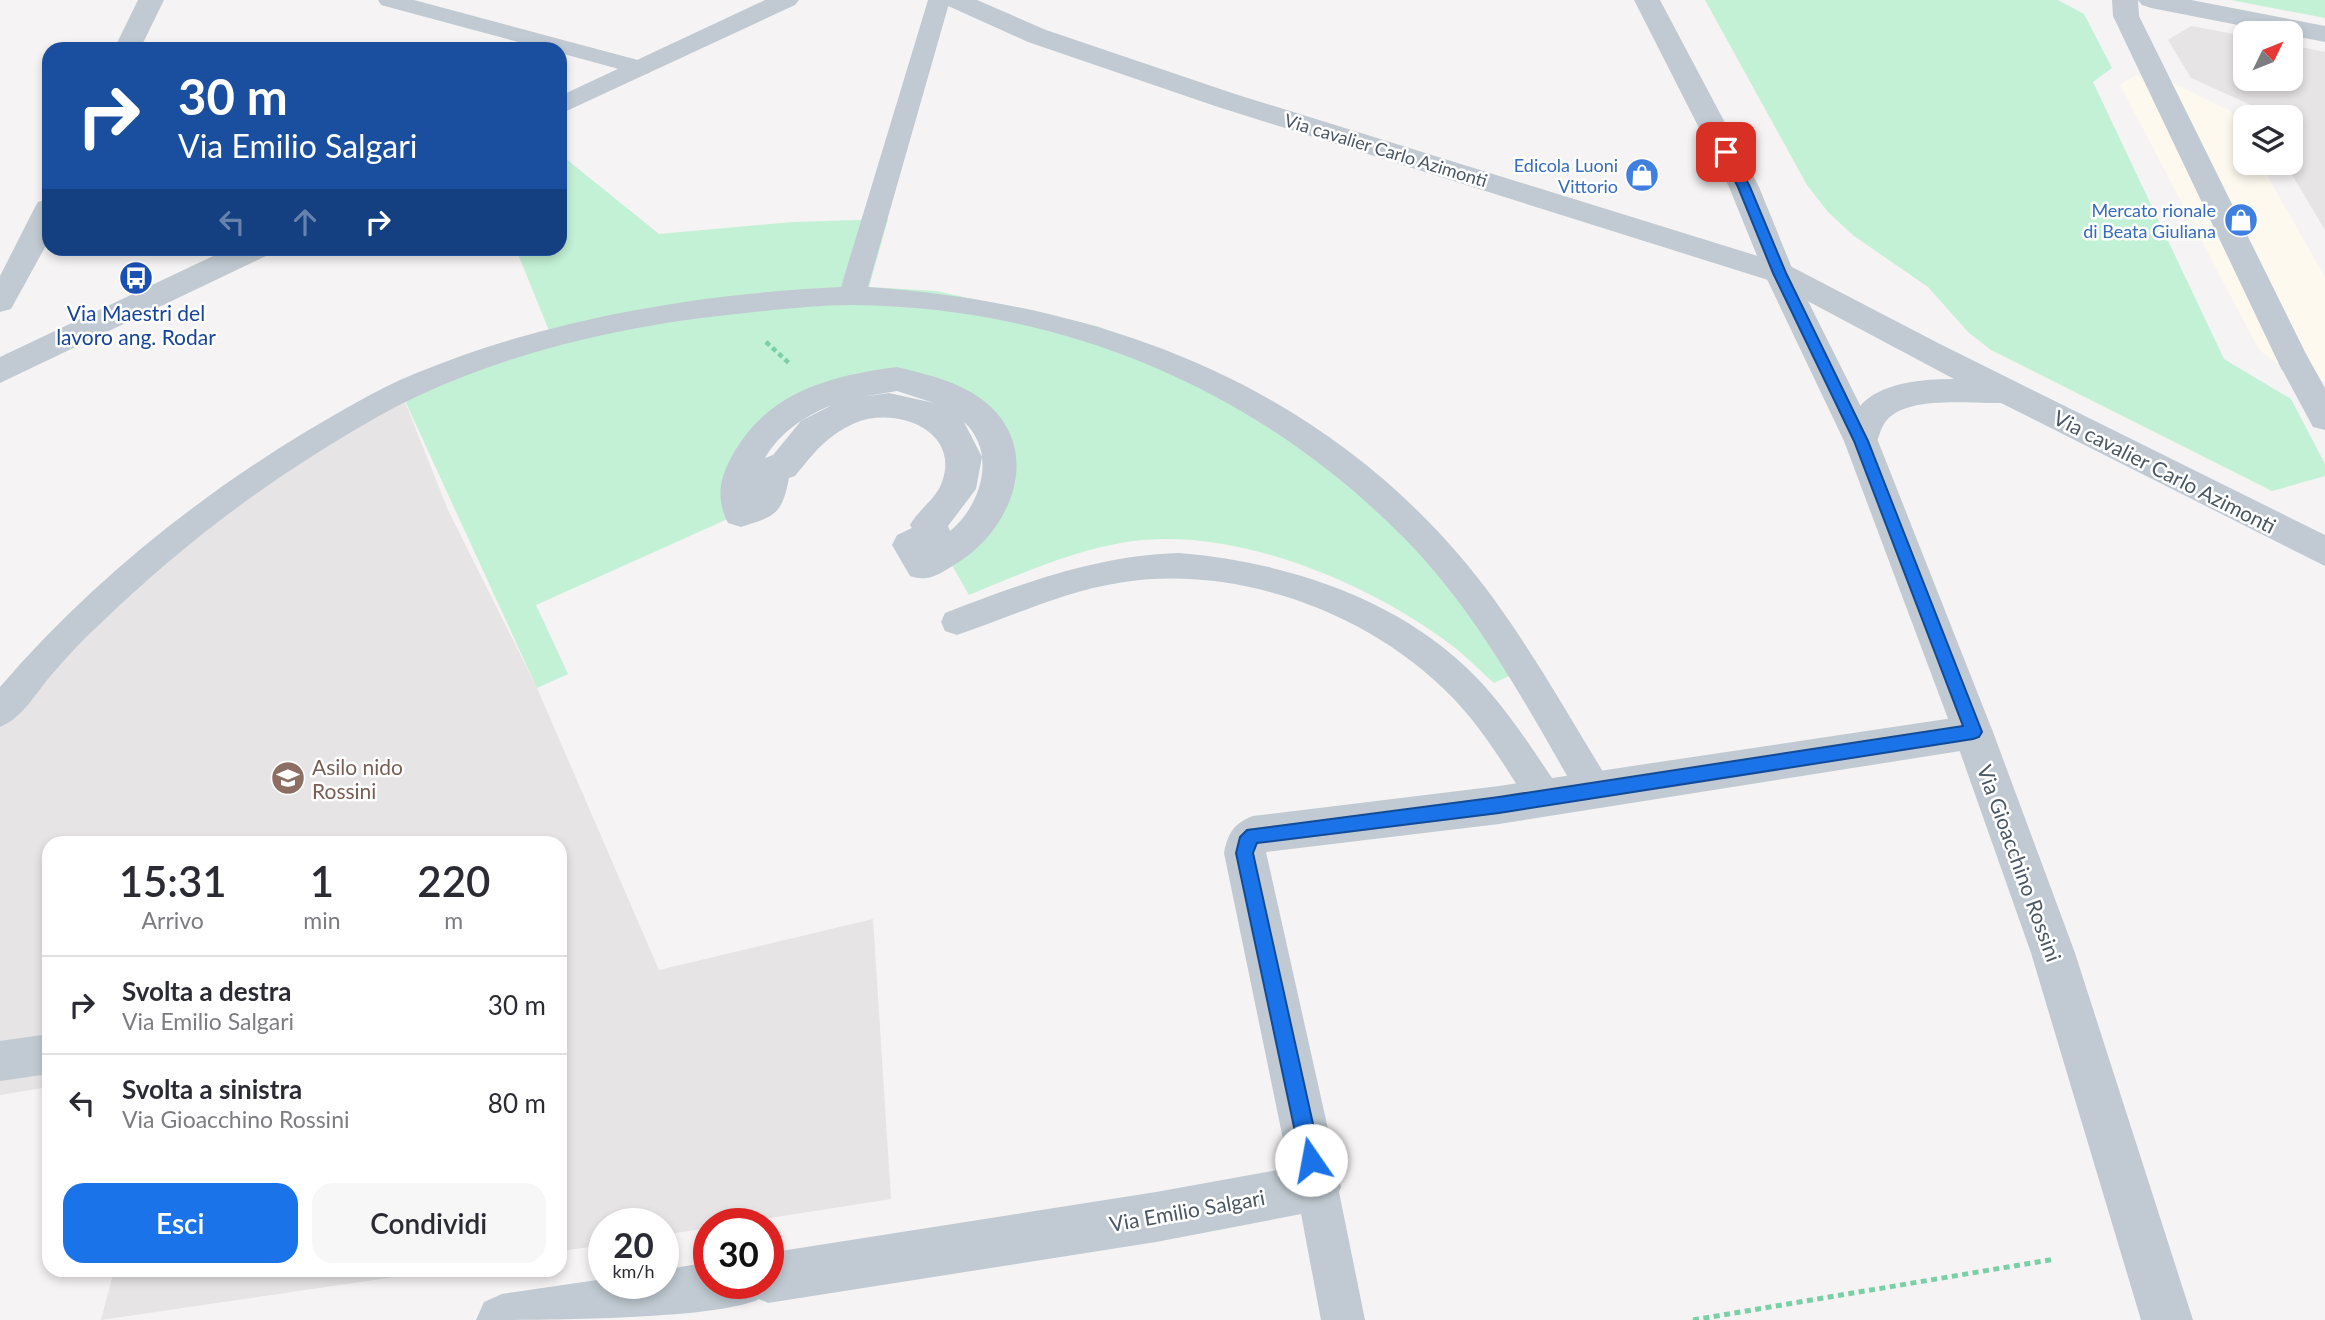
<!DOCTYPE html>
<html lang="it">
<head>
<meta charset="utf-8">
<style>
  :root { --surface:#fff; --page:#f7f7f7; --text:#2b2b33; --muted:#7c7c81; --line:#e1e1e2; --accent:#1a73e8 }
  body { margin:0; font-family:Lato,sans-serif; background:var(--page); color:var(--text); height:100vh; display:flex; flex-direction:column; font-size:26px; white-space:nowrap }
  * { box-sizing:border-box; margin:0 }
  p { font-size:23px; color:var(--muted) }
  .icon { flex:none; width:38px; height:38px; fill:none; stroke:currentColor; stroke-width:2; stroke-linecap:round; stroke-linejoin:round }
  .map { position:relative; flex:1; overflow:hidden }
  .details { position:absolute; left:42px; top:836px; width:525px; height:441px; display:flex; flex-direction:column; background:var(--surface); border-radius:21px; box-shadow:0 4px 10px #0003 }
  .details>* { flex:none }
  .top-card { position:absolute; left:42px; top:42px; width:525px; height:214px; border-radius:21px; box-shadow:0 4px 10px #0003; background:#1a4fa0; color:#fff; overflow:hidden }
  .needle { width:46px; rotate:47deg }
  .tools { position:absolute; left:2233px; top:21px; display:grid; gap:14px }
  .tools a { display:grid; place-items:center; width:70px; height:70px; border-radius:14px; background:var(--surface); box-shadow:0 4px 10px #0003; font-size:35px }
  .speed { position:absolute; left:588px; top:1208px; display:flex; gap:14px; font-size:35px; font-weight:700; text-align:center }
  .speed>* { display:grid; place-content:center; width:91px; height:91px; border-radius:50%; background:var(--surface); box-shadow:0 4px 10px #0003; line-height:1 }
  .speed small { font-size:18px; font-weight:400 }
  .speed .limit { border:10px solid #d22; background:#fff; color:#111 }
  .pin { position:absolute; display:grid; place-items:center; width:60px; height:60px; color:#fff; margin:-30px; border-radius:14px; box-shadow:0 4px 10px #0006 }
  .me { position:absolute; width:77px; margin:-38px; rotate:348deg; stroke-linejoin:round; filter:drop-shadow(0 0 5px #0008) }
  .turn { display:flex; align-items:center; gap:24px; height:147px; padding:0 21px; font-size:32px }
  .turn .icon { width:91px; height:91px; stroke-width:2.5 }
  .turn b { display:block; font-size:49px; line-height:60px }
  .lanes { display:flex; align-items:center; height:66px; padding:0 21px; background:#0003; justify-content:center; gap:35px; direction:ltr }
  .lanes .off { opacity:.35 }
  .eta { display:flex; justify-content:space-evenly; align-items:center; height:119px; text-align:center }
  .eta b { font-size:42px; font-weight:600; line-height:49px }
  .button { display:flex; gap:14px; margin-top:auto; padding:14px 21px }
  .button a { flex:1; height:80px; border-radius:21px; background:var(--accent); color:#fff; font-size:28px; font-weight:600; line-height:80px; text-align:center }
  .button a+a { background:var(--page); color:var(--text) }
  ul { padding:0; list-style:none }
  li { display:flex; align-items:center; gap:21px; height:98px; padding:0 21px; border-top:2px solid var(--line) }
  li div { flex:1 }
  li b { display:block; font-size:26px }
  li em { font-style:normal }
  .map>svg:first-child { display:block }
  .commercial { fill:#fdf9ef }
  .education { fill:#e6e4e5 }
  .green { fill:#c3f1d5 }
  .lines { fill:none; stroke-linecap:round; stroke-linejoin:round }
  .path-far2 { stroke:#7ad0a6; stroke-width:3.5; stroke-dasharray:3.5 2.5; stroke-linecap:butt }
  .path-far1 { stroke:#7ad0a6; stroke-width:4.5; stroke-dasharray:5 3.5; stroke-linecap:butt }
  .path { stroke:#7ad0a6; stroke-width:5; stroke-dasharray:6 4.5; stroke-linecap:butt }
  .service { fill:#c1cad2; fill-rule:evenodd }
  .pedestrian { fill:#c1cad2; fill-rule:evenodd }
  .minor { fill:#c1cad2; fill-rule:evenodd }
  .tertiary { fill:#c1cad2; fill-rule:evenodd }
  .route { fill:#1a73e8; stroke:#114b97; stroke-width:2 }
  .labels { text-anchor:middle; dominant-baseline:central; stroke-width:5; stroke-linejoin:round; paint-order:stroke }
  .far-street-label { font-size:18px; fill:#4a5661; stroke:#fff }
  .far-shop-label { font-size:18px; fill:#366cbe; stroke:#fff; text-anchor:end }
  .transit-label { font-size:21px; fill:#164399; stroke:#fff }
  .street-label { font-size:21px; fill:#4a5661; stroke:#fff }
  .education-label { font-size:21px; fill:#785e54; stroke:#fff; text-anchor:start }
</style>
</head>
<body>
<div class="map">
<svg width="2325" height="1320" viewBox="0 0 2325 1320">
  <rect width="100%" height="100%" fill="#f5f3f3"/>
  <!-- commercial -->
  <path class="commercial" d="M2135 75 2163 78 2230 111 2245 137V163H2260L2325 277V381L2298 379 2259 350 2120 85Z"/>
  <!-- education -->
  <g class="education">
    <path d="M2191 26 2245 36V79H2291V45L2325 52V230L2285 163H2291V117H2258L2251 105 2191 78 2168 40Z"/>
    <path d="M401 392 448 510 537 688 659 970 873 919 891 1199 739 1223H709V1228L663 1235V1223H604V1245L560 1251V844H49V1087L0 1095V712L164 549Z"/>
    <path d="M114 1270H436V1271L101 1320Z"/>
  </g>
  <!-- green -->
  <g class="green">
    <path d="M1705 0H2058L2084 14 2112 68 2093 82 2224 359 2291 399 2325 464V476L2272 491 1991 350 1969 333 1928 287 1854 236 1828 212 1807 185Z"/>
    <path d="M2231 0H2325V18Z"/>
    <path d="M560 154 659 234 793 222 888 219 869 287 936 291 1097 326 1181 358 1447 544 1537 663 1494 683C1479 670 1465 655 1450 644 1366 581 1232 525 1126 542 1072 551 1020 574 969 595L945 553 971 533 993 436 897 379 781 417 741 513 536 605 568 674 537 688 401 392 552 338 516 249 560 248Z"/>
  </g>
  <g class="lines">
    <!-- path-far2 -->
    <path class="path-far2" d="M766 342 768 344"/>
    <!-- path-far1 -->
    <path class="path-far1" d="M766 342 790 364"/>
    <!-- path -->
    <path class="path" d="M1693 1320 2055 1259"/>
    <!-- service -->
    <g class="service">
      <path d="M378 0H414L649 63 653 68 649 73 641 75 560 53V49H544L381 5Z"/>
      <path d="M928 0H950L868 287C1094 303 1307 378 1459 555 1516 621 1562 705 1608 780L1613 791 1608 802 1595 807 1582 802C1530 712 1479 614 1405 539 1257 389 1064 307 852 305 810 305 768 311 727 315 623 326 515 351 420 395 379 414 341 438 303 462 230 509 162 564 100 624 83 639 68 656 53 673 37 691 23 718 0 727V687C86 587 189 503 302 434 338 413 375 390 414 374 549 318 696 294 841 287Z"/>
      <path d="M1179 553C1287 562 1402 599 1478 679 1509 712 1533 750 1558 787L1563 798 1558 809 1545 814 1532 809C1508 771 1484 730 1452 697 1370 612 1235 563 1118 583 1062 592 1011 617 957 635L945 631 941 622 945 613C1024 583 1094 556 1179 553Z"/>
      <path d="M49 1034V1074L0 1081V1041Z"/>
      <path d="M1317 1166 1332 1172 1338 1187 1365 1320H1321L1296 1187 1302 1172Z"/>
    </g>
    <!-- pedestrian -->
    <g class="pedestrian">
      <path d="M2294 350 2306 354 2325 388V430L2313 427 2278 362 2282 354Z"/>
      <path d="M897 367C929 375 966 383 991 407 1043 457 1008 534 954 565 938 575 928 582 910 576L892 545 897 535 912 528 910 525C918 510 937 498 942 482 961 429 894 406 855 423 826 436 814 453 795 476L789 478C782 514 776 516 741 527L728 523C716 499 719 479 732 456 767 392 829 376 897 367ZM897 391 934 403 889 393 861 397ZM832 405 801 421 773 455 765 458C780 432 805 416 832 405ZM964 422C997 452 982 505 950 531L948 526 976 489 982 457Z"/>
    </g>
    <!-- minor -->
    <g class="minor">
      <path d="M138 0H164L140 49H114Z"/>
      <path d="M765 0H799L795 5 560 114V96Z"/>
      <path d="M942 0H977L1046 30 1235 94 1790 266 1938 343 2325 535V566L2001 403C1971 404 1902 394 1884 424 1879 432 1878 442 1873 450L1861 454 1849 450 1844 441C1848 429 1852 416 1860 406 1881 382 1924 379 1954 379L1768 280 1215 106 1028 42 946 5Z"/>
      <path d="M2112 0H2138L2139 16 2310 362 2306 370 2294 374 2282 370 2278 362 2113 16Z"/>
      <path d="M2138 0H2191L2325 26V42L2151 8 2142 5Z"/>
      <path d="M49 199V240L11 309 0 312V276L34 209 38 202Z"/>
      <path d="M230 248H272L268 255 0 383V357Z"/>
      <path d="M1973 715 1987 720 1993 732 1987 744 1973 749 1499 824 1266 852 1341 1187 1334 1204 1317 1211 1156 1242 768 1303 759 1299C717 1320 535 1320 476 1320L484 1302 502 1294 604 1279V1283H663V1270L709 1262V1283H768V1253L1156 1192 1289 1168 1224 853C1228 833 1234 823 1253 816L1499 786Z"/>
    </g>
    <!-- tertiary -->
    <path class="tertiary" d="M1634 0H1660L1759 187 1794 273 1878 441 1993 732 2075 953 2193 1320H2141L2031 953 1953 732 1844 441 1764 273 1729 187Z"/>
  </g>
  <!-- route -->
  <path class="route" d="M1726 149 1732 152 1750 187 1786 273 1868 441 1982 732 1979 737 1973 739 1499 813 1257 843 1253 853 1321 1160 1318 1167 1311 1170 1304 1167 1301 1160 1236 853 1240 837 1247 830 1499 797 1963 726 1854 441 1773 273 1738 187 1720 152Z"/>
  <!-- icons -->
  <defs>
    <g id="shop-disc" transform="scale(1.75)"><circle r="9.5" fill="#3f7fe0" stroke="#fff"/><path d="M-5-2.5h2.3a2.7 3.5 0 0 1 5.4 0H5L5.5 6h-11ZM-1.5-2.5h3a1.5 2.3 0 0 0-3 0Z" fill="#fff"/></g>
    <g id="bus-disc" transform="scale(1.75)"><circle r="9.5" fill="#1a4fb4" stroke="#fff"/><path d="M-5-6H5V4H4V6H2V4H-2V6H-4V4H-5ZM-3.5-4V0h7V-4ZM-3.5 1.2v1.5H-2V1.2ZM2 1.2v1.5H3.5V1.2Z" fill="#fff"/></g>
    <g id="school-disc" transform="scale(1.75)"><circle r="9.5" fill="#8d6e63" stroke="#fff"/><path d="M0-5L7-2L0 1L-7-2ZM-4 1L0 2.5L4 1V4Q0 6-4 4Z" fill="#fff"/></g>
  </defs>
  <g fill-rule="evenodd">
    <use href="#shop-disc" x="1642" y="175"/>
    <use href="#shop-disc" x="2241" y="220"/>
    <use href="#bus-disc" x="136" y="278"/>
    <use href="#school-disc" x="288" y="778"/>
  </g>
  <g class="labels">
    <!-- far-street labels -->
    <g class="far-street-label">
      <text transform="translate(1386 150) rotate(17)">Via cavalier Carlo Azimonti</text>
    </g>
    <!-- far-shop labels -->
    <g class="far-shop-label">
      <text x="1618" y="165">Edicola Luoni<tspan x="1618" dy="21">Vittorio</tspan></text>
      <text x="2216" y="210">Mercato rionale<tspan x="2216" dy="21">di Beata Giuliana</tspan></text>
    </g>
    <!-- transit labels -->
    <g class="transit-label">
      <text x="136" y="312">Via Maestri del<tspan x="136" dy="24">lavoro ang. Rodar</tspan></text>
    </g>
    <!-- street labels -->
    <g class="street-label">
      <text transform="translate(2165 471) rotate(27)">Via cavalier Carlo Azimonti</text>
      <text transform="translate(2020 863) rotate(70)">Via Gioacchino Rossini</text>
      <text transform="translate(1187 1210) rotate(-10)">Via Emilio Salgari</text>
    </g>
    <!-- education labels -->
    <g class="education-label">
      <text x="312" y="766">Asilo nido<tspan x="312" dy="24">Rossini</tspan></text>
    </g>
  </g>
</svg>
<div class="tools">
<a><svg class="needle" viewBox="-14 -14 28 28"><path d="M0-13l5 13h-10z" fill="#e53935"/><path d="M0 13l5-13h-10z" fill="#7c7c81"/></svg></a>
<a><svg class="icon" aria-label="layers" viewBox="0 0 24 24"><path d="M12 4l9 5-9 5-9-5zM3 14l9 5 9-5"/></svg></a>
</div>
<div class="speed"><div>20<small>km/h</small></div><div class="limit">30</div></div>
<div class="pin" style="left:1726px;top:152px;background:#d93025"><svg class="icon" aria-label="arrive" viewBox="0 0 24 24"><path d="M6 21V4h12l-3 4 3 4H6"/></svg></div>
<svg class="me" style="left:1311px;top:1160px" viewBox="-20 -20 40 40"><circle r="19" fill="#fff"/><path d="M0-13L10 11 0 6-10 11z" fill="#1a73e8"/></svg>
<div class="top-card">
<div class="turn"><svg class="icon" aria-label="right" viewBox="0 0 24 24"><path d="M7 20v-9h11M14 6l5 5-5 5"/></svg><div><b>30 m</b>Via Emilio Salgari</div></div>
<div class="lanes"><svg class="icon off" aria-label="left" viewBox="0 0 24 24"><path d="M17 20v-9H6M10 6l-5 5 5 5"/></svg><svg class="icon off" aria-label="ahead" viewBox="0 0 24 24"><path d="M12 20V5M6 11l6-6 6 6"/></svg><svg class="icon" aria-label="right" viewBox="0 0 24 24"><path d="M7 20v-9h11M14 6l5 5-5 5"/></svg></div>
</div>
<section class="details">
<div class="eta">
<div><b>15:31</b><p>Arrivo</p></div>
<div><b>1</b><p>min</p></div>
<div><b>220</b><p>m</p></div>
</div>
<ul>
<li><svg class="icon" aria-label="right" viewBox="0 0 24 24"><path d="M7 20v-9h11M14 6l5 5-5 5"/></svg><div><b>Svolta a destra</b><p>Via Emilio Salgari</p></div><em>30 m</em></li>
<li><svg class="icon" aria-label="left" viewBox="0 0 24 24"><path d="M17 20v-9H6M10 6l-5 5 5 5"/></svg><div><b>Svolta a sinistra</b><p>Via Gioacchino Rossini</p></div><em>80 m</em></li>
</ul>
<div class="button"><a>Esci</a><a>Condividi</a></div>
</section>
</div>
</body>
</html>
